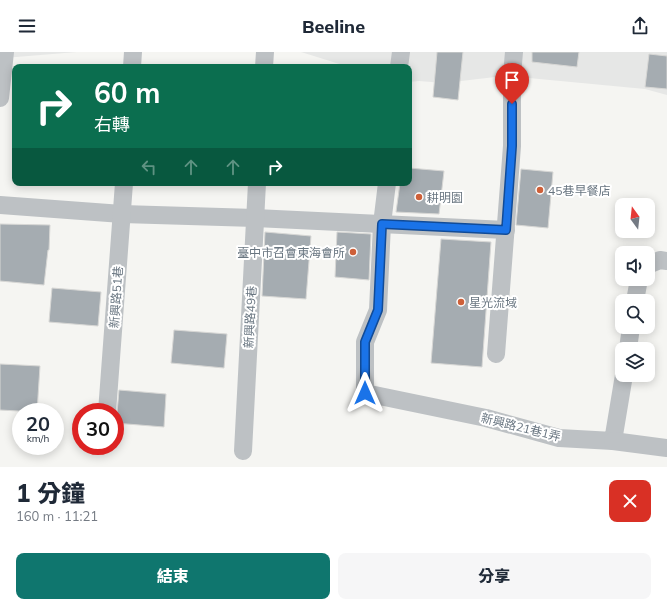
<!DOCTYPE html>
<html lang="zh-TW">
<head>
<meta charset="utf-8">
<style>
  :root { --surface:#fff; --page:#f6f6f7; --text:#1f2937; --muted:#747a83; --accent:#0f766e }
  body { margin:0; font-family:Mulish,"Noto Sans TC",sans-serif; background:var(--page); color:var(--text); height:100vh; display:flex; flex-direction:column; font-size:15px; white-space:nowrap }
  * { box-sizing:border-box; margin:0 }
  p { font-size:13px; color:var(--muted) }
  .icon { flex:none; width:22px; height:22px; fill:none; stroke:currentColor; stroke-width:2; stroke-linecap:round; stroke-linejoin:round }
  .map { position:relative; height:415px; overflow:hidden }
  .panel { display:flex; flex-direction:column; background:var(--surface); flex:1 }
  .panel>* { flex:none }
  .hud { position:absolute; left:12px; top:12px; width:400px; height:122px; border-radius:8px; box-shadow:0 2px 10px #0003; background:#0b6e4f; color:#fff; overflow:hidden }
  .needle { width:26px; rotate:345deg }
  .controls { position:absolute; left:615px; top:146px; display:grid; gap:8px }
  .controls a { display:grid; place-items:center; width:40px; height:40px; border-radius:8px; background:var(--surface); box-shadow:0 2px 10px #0003; font-size:20px }
  .speed { position:absolute; left:12px; top:351px; display:flex; gap:8px; font-size:20px; font-weight:700; text-align:center }
  .speed>* { display:grid; place-content:center; width:52px; height:52px; border-radius:50%; background:var(--surface); box-shadow:0 2px 10px #0003; line-height:1 }
  .speed small { font-size:10px; font-weight:400 }
  .speed .limit { border:6px solid #d22; background:#fff; color:#111 }
  .pin { position:absolute; display:grid; place-items:center; width:34px; height:34px; color:#fff; margin:-41px -17px; border-radius:50% 50% 50% 0; rotate:-45deg; box-shadow:0 0 4px #0007 }
  .pin .icon { rotate:45deg }
  .me { position:absolute; width:44px; margin:-22px; rotate:0deg; stroke-linejoin:round; filter:drop-shadow(0 0 3px #0008) }
  .turn { display:flex; align-items:center; gap:14px; height:84px; padding:0 16px; font-size:18px }
  .turn .icon { width:52px; height:52px; stroke-width:2.5 }
  .turn b { display:block; font-size:28px; line-height:34px }
  .lanes { display:flex; align-items:center; height:38px; padding:0 16px; background:#0003; justify-content:center; gap:20px; direction:ltr }
  .lanes .off { opacity:.35 }
  .round { display:grid; place-items:center; flex:none; width:42px; height:42px; border-radius:8px; background:var(--page) }
  .headline { display:flex; align-items:center; justify-content:space-between; height:68px; padding:0 16px }
  h1 { font-size:24px; font-weight:800; line-height:30px }
  .primary-button { display:flex; gap:8px; margin-top:auto; padding:8px 16px }
  .primary-button a { flex:1; height:46px; border-radius:8px; background:var(--accent); color:#fff; font-size:16px; font-weight:800; line-height:46px; text-align:center }
  .primary-button a+a { background:var(--page); color:var(--text) }
  header { display:flex; justify-content:space-between; align-items:center; height:52px; padding:0 16px; background:var(--surface); font-size:18px; font-weight:800 }
  .map>svg:first-child { display:block }
  .built { fill:#e6e7e6 }
  .building { fill:#a5acb1; stroke:#d7d7d5 }
  .lines { fill:none; stroke-linecap:round; stroke-linejoin:round }
  .minor { stroke:#bdc1c4; stroke-width:18 }
  .route-casing { stroke:#114b97; stroke-width:10 }
  .route { stroke:#1a73e8; stroke-width:7 }
  .poi-dot { fill:#ce6039; stroke:#fff; stroke-width:1.5 }
  .labels { text-anchor:middle; dominant-baseline:central; stroke-width:4; stroke-linejoin:round; paint-order:stroke }
  .poi-label { font-size:12px; fill:#687580; stroke:#fff; text-anchor:start }
  .street-label { font-size:12px; fill:#687580; stroke:#fff }
</style>
</head>
<body>
<header><svg class="icon" aria-label="menu" viewBox="0 0 24 24"><path d="M4 6h16M4 12h16M4 18h16"/></svg>Beeline<svg class="icon" aria-label="share" viewBox="0 0 24 24"><path d="M12 15V3M7 8l5-5 5 5M5 13v7h14v-7"/></svg></header>
<div class="map">
<svg width="667" height="415" viewBox="0 0 667 415">
  <rect width="100%" height="100%" fill="#f5f5f2"/>
  <!-- built -->
  <g class="built">
    <path d="M0 0H77L4 6Z"/>
    <path d="M301 0H667V43L645 37 518 25 512 23 444 31 419 29 409 30V15H349Z"/>
  </g>
  <!-- building -->
  <g class="building">
    <path d="M437 0H463L458 48 433 45Z"/>
    <path d="M532 0H579L577 15 532 10Z"/>
    <path d="M649 2 667 4V37L645 35Z"/>
    <path d="M409 116 444 119 439 162 396 160 400 131H409Z"/>
    <path d="M521 117 553 120 548 176 516 173Z"/>
    <path d="M0 172 50 173 49 198H48L44 233 0 229Z"/>
    <path d="M265 180 311 184 306 247 262 244Z"/>
    <path d="M337 180 371 182 369 228 335 225Z"/>
    <path d="M441 187 491 190 482 315 431 311Z"/>
    <path d="M52 236 101 240 98 274 49 270Z"/>
    <path d="M174 278 227 282 224 316 171 311Z"/>
    <path d="M0 312 40 314 37 360 0 358Z"/>
    <path d="M119 338 166 342 164 375 115 371V367L117 361Z"/>
  </g>
  <g class="lines">
    <!-- minor -->
    <g class="minor">
      <path d="M132 15 133 0"/>
      <path d="M264 15 265 0"/>
      <path d="M399 15 401 0"/>
      <path d="M0 46 5 0"/>
      <path d="M387 131 382 172 378 258 365 290V341L486 366 559 386 613 389 624 323"/>
      <path d="M0 153 122 162 255 166 506 178"/>
      <path d="M648 213 660 208 667 209"/>
      <path d="M635 249 639 227"/>
      <path d="M628 297 631 275"/>
      <path d="M496 302 512 94V23L514 0"/>
      <path d="M107 360 124 131"/>
      <path d="M613 389 667 396"/>
      <path d="M243 399 257 131"/>
    </g>
  </g>
  <g class="lines">
    <!-- route casing -->
    <g class="route-casing">
      <path id="route" d="M365 341V290L378 258 382 172 506 178 512 94V52"/>
    </g>
    <!-- route -->
    <use href="#route" class="route"/>
  </g>
  <!-- markers -->
  <g class="poi-dot">
    <circle cx="540" cy="138" r="4"/>
    <circle cx="419" cy="145" r="4"/>
    <circle cx="353" cy="200" r="4"/>
    <circle cx="461" cy="250" r="4"/>
  </g>
  <g class="labels">
    <!-- poi labels -->
    <g class="poi-label">
      <text x="548" y="138">45巷早餐店</text>
      <text x="427" y="145">耕明園</text>
      <text x="345" y="200" text-anchor="end">臺中市召會東海會所</text>
      <text x="469" y="250">星光流域</text>
    </g>
    <!-- street labels -->
    <g class="street-label">
      <text transform="translate(116 245) rotate(-86)">新興路51巷</text>
      <text transform="translate(250 265) rotate(-87)">新興路49巷</text>
      <text transform="translate(521 375) rotate(14)">新興路21巷1弄</text>
    </g>
  </g>
</svg>
<div class="controls">
<a><svg class="needle" viewBox="-14 -14 28 28"><path d="M0-13l5 13h-10z" fill="#e53935"/><path d="M0 13l5-13h-10z" fill="#747a83"/></svg></a>
<a><svg class="icon" aria-label="sound" viewBox="0 0 24 24"><path d="M4 9h4l5-4v14l-5-4H4zM17 9q2 3 0 6"/></svg></a>
<a><svg class="icon" aria-label="search" viewBox="0 0 24 24"><circle cx="10" cy="10" r="6"/><path d="M15 15l6 6"/></svg></a>
<a><svg class="icon" aria-label="layers" viewBox="0 0 24 24"><path d="M12 4l9 5-9 5-9-5zM3 14l9 5 9-5"/></svg></a>
</div>
<div class="speed"><div>20<small>km/h</small></div><div class="limit">30</div></div>
<div class="pin" style="left:512px;top:52px;background:#d93025"><svg class="icon" aria-label="arrive" viewBox="0 0 24 24"><path d="M6 21V4h12l-3 4 3 4H6"/></svg></div>
<svg class="me" style="left:365px;top:341px" viewBox="-20 -20 40 40"><path d="M0-17L14 15 0 8-14 15z" fill="#1a73e8" stroke="#fff" stroke-width="4"/></svg>
<div class="hud">
<div class="turn"><svg class="icon" aria-label="right" viewBox="0 0 24 24"><path d="M7 20v-9h11M14 6l5 5-5 5"/></svg><div><b>60 m</b>右轉</div></div>
<div class="lanes"><svg class="icon off" aria-label="left" viewBox="0 0 24 24"><path d="M17 20v-9H6M10 6l-5 5 5 5"/></svg><svg class="icon off" aria-label="ahead" viewBox="0 0 24 24"><path d="M12 20V5M6 11l6-6 6 6"/></svg><svg class="icon off" aria-label="ahead" viewBox="0 0 24 24"><path d="M12 20V5M6 11l6-6 6 6"/></svg><svg class="icon" aria-label="right" viewBox="0 0 24 24"><path d="M7 20v-9h11M14 6l5 5-5 5"/></svg></div>
</div>
</div>
<section class="panel">
<div class="headline"><div><h1>1 分鐘</h1><p>160 m · 11:21</p></div><a class="round" style="background:#d93025;color:#fff"><svg class="icon" aria-label="close" viewBox="0 0 24 24"><path d="M6 6l12 12M18 6L6 18"/></svg></a></div>
<div class="primary-button"><a>結束</a><a>分享</a></div>
</section>
</body>
</html>
